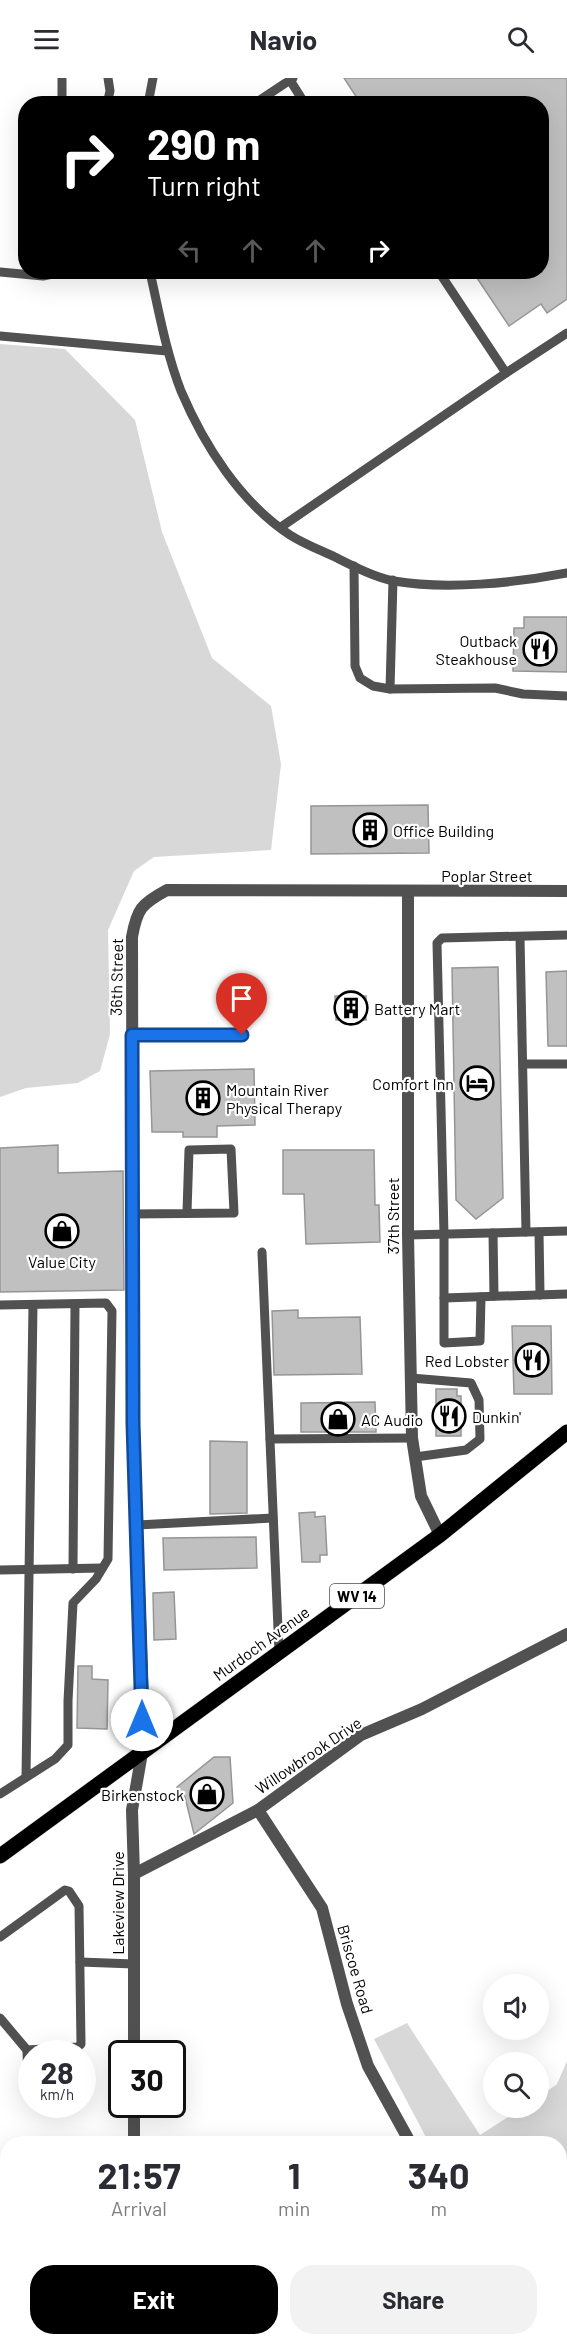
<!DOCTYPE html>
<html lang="en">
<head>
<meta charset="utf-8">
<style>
  :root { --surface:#fff; --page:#f2f2f3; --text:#2b2b33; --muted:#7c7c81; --accent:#000 }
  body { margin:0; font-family:Barlow,sans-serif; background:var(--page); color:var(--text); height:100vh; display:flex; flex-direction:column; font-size:22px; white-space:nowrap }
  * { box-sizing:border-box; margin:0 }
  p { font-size:20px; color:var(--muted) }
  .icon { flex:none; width:33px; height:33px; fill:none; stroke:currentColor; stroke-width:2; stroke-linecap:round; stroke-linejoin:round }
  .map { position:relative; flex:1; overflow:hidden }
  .details { position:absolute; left:0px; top:2058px; width:567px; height:210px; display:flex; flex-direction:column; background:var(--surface); border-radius:24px 24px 0 0; box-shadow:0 6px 24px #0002 }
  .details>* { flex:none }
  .top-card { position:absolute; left:18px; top:18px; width:531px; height:183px; border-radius:24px; box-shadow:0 6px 24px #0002; background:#000; color:#fff; overflow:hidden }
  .buttons { position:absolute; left:483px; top:1896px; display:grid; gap:12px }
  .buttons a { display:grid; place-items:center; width:66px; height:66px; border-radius:50%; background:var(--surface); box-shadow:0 6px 24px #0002; font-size:30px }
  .speed { position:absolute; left:18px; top:1962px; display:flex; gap:12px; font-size:30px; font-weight:700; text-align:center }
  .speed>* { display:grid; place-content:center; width:78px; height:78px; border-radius:50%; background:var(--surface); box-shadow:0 6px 24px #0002; line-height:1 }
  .speed small { font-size:15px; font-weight:400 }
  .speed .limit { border:3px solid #111; border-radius:9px; background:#fff; color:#111 }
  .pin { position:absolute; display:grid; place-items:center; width:51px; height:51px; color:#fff; margin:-62px -26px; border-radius:50% 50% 50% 0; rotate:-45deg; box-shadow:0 0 6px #0007 }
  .pin .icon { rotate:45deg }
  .me { position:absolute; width:66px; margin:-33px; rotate:0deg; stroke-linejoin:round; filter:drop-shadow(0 0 4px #0008) }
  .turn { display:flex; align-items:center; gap:21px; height:126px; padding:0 30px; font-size:27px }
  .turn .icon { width:78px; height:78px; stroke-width:2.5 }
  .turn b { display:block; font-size:42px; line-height:51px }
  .lanes { display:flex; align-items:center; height:57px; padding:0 30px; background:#0003; justify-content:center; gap:30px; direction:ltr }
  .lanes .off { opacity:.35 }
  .eta { display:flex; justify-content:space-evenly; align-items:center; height:102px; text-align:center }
  .eta b { font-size:36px; font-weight:700; line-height:42px }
  .cta { display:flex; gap:12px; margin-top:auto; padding:12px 30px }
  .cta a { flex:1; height:69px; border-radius:24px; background:var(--accent); color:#fff; font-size:24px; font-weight:700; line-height:69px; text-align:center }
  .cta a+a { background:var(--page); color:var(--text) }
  header { display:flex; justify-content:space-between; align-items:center; height:78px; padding:0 30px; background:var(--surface); font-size:27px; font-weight:700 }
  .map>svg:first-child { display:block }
  .green { fill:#d8d8d8 }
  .building { fill:#c0c0c0; stroke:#959595; stroke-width:1.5 }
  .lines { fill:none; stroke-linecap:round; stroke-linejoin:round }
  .primary-casing { stroke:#dbdbdb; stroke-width:16 }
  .service { stroke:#515151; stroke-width:9 }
  .minor { stroke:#515151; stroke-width:12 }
  .tertiary { stroke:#515151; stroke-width:12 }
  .primary { stroke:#000; stroke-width:15 }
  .route-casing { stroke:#114b97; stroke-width:15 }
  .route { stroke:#1a73e8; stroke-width:10 }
  .labels { text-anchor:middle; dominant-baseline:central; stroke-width:4.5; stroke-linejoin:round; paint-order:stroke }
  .shield { fill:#fff; stroke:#4c4c4c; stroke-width:1.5 }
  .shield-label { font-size:15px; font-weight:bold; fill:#000 }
  .poi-label { font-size:16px; fill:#000; stroke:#fff; text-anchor:start }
  .street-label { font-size:16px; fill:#000; stroke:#fff }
</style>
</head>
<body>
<header><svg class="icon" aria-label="menu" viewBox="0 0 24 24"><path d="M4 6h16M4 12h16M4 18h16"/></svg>Navio<svg class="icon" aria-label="search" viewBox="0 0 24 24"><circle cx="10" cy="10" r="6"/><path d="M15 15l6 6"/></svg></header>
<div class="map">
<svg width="567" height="2268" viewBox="0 0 567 2268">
  <rect width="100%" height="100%" fill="#fff"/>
  <!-- green -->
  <g class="green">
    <path d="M0 266 65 271 135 342 162 454 212 580 271 628 281 686 271 772 154 779 134 793 108 852 110 956 100 993 78 1005 26 1010 0 1019Z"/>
    <path d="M407 1945 480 2057 522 2030H538L539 2019 557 2006 567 1983V2177L560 2174V2066L429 2065 374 1961Z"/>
    <path d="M506 2261V2260L545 2261 533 2268H509Z"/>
  </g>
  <!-- building -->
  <g class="building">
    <path d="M344 0H567V221L547 235 541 226 509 248 473 194H542V26H361Z"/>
    <path d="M524 539H567V594L513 593 514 550H524Z"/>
    <path d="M428 727 429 775 311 776V728Z"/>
    <path d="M498 889 503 1120 476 1141 456 1122 452 890Z"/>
    <path d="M567 893V968H548L546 894Z"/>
    <path d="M335 918H366V942H336Z"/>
    <path d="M254 991 255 1047 217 1048V1059H183V1054H152L150 993Z"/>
    <path d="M58 1067V1095L123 1093 124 1212 0 1214V1070Z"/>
    <path d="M283 1072H374L375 1127H379L380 1164 306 1166 304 1116H283Z"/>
    <path d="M298 1232V1240L360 1239 362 1296 274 1297 272 1233Z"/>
    <path d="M512 1248H551L552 1316H514Z"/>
    <path d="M436 1311H457V1318H461V1358H436Z"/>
    <path d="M375 1324 376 1354H301V1325Z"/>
    <path d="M210 1363 247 1364V1435L210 1436Z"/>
    <path d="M315 1434V1439L325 1438 327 1477H320V1484H302L299 1435Z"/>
    <path d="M256 1459 257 1490 164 1492 163 1460Z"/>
    <path d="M174 1514 176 1561 154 1562 153 1515Z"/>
    <path d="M78 1588H92V1601L108 1602 107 1651 77 1650Z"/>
    <path d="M214 1679H230L233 1725 194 1756 185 1719 177 1709Z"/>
  </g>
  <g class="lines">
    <!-- primary casing -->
    <g class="primary-casing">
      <path id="primary" d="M0 1778 440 1457 567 1354"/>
    </g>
    <!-- service -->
    <g class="service">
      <path d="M293 0 290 2 305 26"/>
      <path d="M62 26V0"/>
      <path d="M107 26 110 13 108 0"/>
      <path d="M148 26 153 0"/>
      <path d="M254 26 290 2 289 0"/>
      <path d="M0 194 43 198 62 194"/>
      <path d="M150 194C159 234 166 274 181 313 204 367 240 424 290 457 304 466 320 472 335 479 353 488 374 499 394 503 446 512 515 505 567 495"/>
      <path d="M439 194 506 295 567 255"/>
      <path d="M0 258 167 273"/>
      <path d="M281 449 506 295"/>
      <path d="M354 488 355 588 360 600 373 608 390 611 495 610 523 616 567 618"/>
      <path d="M390 611 393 502"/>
      <path d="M520 859 526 1154"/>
      <path d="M132 957H242"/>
      <path d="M523 986H567"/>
      <path d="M132 1136 234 1135 231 1071 189 1072 187 1134"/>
      <path d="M539 1154 540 1217"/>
      <path d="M493 1155 494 1218"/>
      <path d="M408 1157 567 1153"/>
      <path d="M262 1174 279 1574"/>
      <path d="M481 1219 480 1263 444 1265V1156L437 865 442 860 567 857"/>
      <path d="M444 1220 567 1216"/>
      <path d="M0 1227 106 1225 112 1233 108 1481 96 1501 73 1525 68 1623V1667L55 1681 0 1716"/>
      <path d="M411 1300 471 1305 479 1322 480 1361 466 1372 415 1379"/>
      <path d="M270 1361 412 1360"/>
      <path d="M137 1447 273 1440"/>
      <path d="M73 1491 75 1226"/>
      <path d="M0 1492 102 1490"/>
      <path d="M26 1699 33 1227"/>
      <path d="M0 1859 65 1812 69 1813 79 1828 81 1966 78 1969 27 1972"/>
      <path d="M80 1884 134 1886"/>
      <path d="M0 1940 27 1972 28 2006"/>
    </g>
    <!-- minor -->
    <g class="minor">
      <path d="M408 813V1157L412 1360 421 1418 440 1457"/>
      <path d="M142 1675 143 1626 133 1345 132 859C137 831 141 826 167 812L567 813"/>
      <path d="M258 1732 322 1830 347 1926 368 1988 411 2066"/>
      <path d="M134 1796 258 1732 361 1657 422 1631 567 1556"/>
      <path d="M483 2260 484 2268"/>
    </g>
    <!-- tertiary -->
    <g class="tertiary">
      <path d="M134 1976V1796L132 1732 142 1675"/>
      <path d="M134 2066V2026"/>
      <path d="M133 2268V2260"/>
    </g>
    <!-- primary -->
    <use href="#primary" class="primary"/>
  </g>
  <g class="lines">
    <!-- route casing -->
    <g class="route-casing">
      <path id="route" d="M142 1642 133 1345 132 957H242"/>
    </g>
    <!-- route -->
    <use href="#route" class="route"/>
  </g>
  <!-- icons -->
  <defs>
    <g id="restaurant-ring" transform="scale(1.725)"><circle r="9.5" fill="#fff" stroke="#000" stroke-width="1.5"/><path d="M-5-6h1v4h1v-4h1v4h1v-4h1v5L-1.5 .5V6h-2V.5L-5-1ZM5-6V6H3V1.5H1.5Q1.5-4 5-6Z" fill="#000"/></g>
    <g id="building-ring" transform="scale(1.725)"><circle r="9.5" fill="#fff" stroke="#000" stroke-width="1.5"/><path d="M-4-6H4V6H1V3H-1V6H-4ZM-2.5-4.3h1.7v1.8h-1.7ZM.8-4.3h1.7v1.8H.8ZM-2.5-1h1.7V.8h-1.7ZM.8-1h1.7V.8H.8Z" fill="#000"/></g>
    <g id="hotel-ring" transform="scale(1.725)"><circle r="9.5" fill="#fff" stroke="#000" stroke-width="1.5"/><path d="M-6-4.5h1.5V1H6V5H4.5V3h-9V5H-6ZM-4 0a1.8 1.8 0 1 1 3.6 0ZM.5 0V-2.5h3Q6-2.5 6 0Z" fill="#000"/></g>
    <g id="shop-ring" transform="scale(1.725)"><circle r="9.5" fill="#fff" stroke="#000" stroke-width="1.5"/><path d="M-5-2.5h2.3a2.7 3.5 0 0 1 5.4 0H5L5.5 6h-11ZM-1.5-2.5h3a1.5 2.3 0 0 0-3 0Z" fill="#000"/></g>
  </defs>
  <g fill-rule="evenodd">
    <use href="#restaurant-ring" x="540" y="571"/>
    <use href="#building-ring" x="370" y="752"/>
    <use href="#building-ring" x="351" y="930"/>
    <use href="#hotel-ring" x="477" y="1005"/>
    <use href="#building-ring" x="203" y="1020"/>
    <use href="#shop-ring" x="62" y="1153"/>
    <use href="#restaurant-ring" x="532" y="1282"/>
    <use href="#restaurant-ring" x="449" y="1338"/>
    <use href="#shop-ring" x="338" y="1341"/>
    <use href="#shop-ring" x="207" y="1716"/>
  </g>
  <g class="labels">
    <!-- shield labels -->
    <rect class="shield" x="330" y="1506" width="54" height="24" rx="4.5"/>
    <g class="shield-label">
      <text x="357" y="1518">WV 14</text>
    </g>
    <!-- poi labels -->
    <g class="poi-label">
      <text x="517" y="562" text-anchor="end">Outback<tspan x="517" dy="18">Steakhouse</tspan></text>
      <text x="393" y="752">Office Building</text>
      <text x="374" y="930">Battery Mart</text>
      <text x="454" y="1005" text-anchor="end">Comfort Inn</text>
      <text x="226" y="1011">Mountain River<tspan x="226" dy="18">Physical Therapy</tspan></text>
      <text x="62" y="1183" text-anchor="middle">Value City</text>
      <text x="509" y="1282" text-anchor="end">Red Lobster</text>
      <text x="472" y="1338">Dunkin'</text>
      <text x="361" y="1341">AC Audio</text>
      <text x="184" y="1716" text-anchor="end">Birkenstock</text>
    </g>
    <!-- street labels -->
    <g class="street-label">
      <text x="487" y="797">Poplar Street</text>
      <text transform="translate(116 899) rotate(-89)">36th Street</text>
      <text transform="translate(392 1138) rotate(-90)">37th Street</text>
      <text transform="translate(261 1565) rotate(-36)">Murdoch Avenue</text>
      <text transform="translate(308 1677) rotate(-34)">Willowbrook Drive</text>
      <text transform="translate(117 1825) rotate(-90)">Lakeview Drive</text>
      <text transform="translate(356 1891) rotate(74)">Briscoe Road</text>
    </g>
  </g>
</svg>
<div class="buttons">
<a><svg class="icon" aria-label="sound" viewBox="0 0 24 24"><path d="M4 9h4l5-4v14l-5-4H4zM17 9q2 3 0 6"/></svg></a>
<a><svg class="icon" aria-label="search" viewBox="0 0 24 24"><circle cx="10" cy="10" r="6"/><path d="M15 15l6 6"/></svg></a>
</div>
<div class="speed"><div>28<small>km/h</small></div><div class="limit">30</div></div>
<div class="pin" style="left:242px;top:957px;background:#d93025"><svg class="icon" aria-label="arrive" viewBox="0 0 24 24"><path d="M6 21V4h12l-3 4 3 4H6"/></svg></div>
<svg class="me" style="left:142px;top:1642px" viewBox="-20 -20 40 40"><circle r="19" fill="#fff"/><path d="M0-13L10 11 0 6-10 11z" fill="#1a73e8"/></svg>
<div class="top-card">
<div class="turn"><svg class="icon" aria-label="right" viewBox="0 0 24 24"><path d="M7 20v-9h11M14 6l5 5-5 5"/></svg><div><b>290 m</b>Turn right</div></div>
<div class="lanes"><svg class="icon off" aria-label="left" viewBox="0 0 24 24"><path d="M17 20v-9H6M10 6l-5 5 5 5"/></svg><svg class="icon off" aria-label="ahead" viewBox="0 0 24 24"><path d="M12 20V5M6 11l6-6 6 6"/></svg><svg class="icon off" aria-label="ahead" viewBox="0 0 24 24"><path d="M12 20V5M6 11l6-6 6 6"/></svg><svg class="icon" aria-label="right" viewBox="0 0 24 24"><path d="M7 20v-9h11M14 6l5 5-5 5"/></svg></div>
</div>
<section class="details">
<div class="eta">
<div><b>21:57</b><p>Arrival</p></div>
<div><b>1</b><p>min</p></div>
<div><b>340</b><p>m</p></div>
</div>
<div class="cta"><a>Exit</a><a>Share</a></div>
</section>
</div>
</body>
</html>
